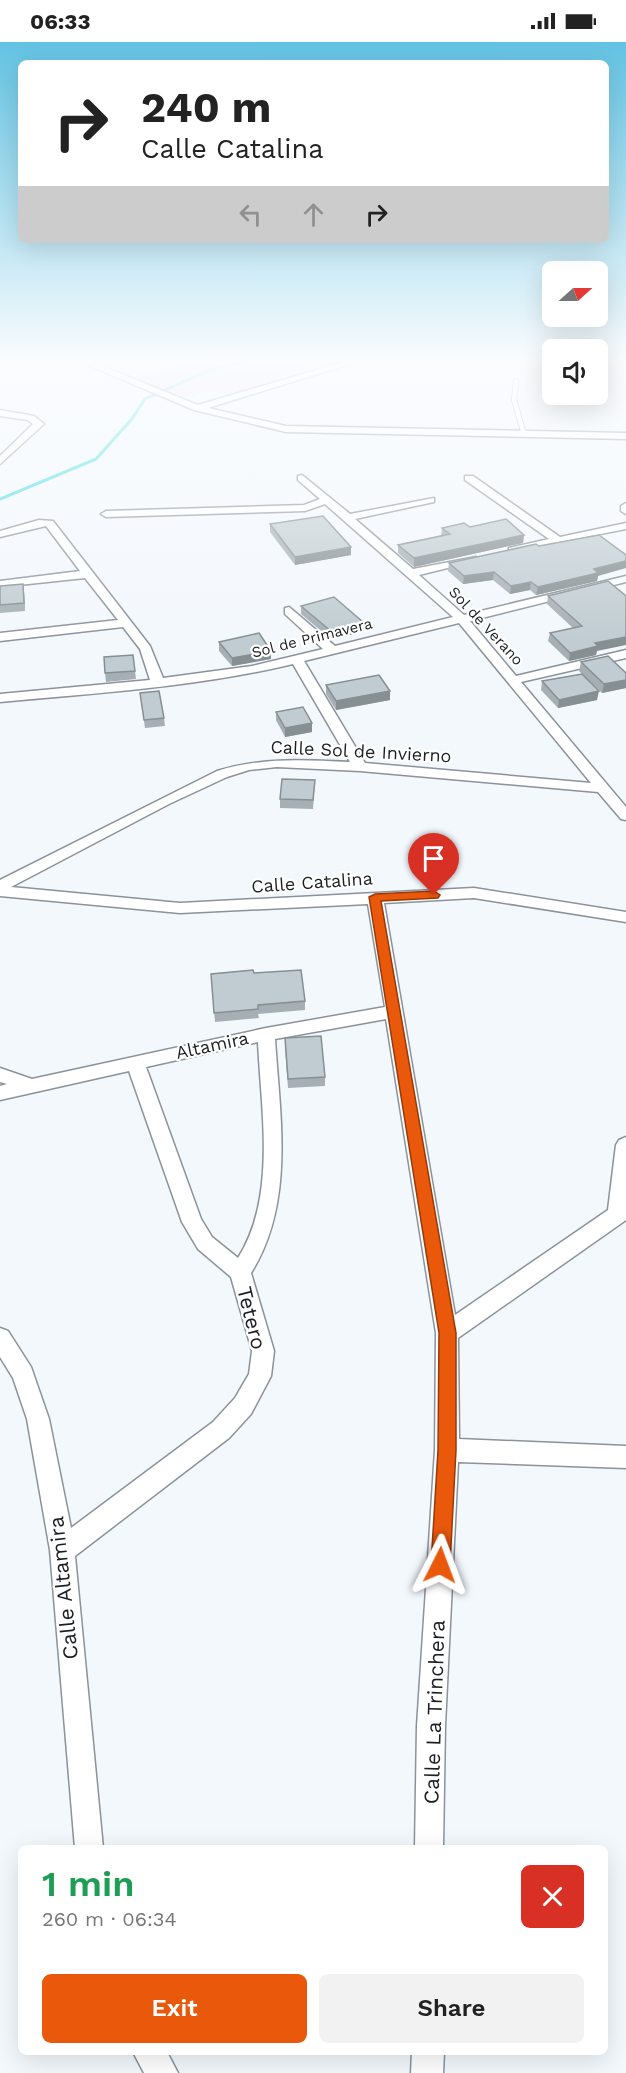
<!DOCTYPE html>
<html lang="en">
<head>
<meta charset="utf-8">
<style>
  :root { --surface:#fff; --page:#f2f2f2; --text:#222; --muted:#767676; --accent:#ea580c }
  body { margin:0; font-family:"Work Sans",sans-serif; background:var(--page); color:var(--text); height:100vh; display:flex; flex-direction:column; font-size:22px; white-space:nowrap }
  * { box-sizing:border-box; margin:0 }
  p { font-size:20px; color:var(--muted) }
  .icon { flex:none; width:33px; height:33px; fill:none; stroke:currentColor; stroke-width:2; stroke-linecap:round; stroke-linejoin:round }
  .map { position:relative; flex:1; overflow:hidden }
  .drawer { position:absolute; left:18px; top:1803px; width:590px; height:210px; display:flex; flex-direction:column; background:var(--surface); border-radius:9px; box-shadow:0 6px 24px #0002 }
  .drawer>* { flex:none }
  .guide { position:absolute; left:18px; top:18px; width:591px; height:183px; border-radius:9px; box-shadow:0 6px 24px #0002; background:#fff; color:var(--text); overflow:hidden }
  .needle { width:39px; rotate:69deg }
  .tools { position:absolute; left:542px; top:219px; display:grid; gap:12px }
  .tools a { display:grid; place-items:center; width:66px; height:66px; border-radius:9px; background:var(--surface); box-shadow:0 6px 24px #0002; font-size:30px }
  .pin { position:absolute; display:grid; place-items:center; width:51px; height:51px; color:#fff; margin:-62px -26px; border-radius:50% 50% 50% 0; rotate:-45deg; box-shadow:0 0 6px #0007 }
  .pin .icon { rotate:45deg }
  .me { position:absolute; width:66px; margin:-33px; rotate:3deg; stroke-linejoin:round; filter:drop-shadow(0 0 4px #0008) }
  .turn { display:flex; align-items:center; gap:21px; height:126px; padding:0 24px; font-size:27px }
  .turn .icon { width:78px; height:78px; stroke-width:2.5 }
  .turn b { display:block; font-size:42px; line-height:51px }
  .lanes { display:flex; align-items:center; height:57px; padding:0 24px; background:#0003; justify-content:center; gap:30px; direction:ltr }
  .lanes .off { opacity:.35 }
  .round { display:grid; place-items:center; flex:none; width:63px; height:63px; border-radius:9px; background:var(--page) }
  .summary { display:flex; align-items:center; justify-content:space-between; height:102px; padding:0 24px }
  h1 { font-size:36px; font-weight:600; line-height:45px; color:#1e9e55 }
  .cta { display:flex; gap:12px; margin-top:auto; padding:12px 24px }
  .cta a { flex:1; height:69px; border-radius:9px; background:var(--accent); color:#fff; font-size:24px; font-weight:600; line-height:69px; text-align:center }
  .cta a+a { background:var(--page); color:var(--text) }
  .status { display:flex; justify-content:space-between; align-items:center; height:42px; padding:0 30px; background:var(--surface); direction:ltr }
  .status svg { height:16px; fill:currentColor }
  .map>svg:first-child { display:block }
  .green { fill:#eeddfe }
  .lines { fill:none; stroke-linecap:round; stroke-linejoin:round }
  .stream { stroke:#39dadc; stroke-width:3 }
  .lane-casing { stroke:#8b929b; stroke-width:6 }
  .street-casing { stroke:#8b929b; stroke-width:3 }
  .lane { stroke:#fff; stroke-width:4.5 }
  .street { fill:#fff; fill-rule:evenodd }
  .wall { fill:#a5afb4 }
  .shaded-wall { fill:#868f92 }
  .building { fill:#c0ccd1; stroke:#868f92; stroke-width:1.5 }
  .route { fill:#ea580c; stroke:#983908; stroke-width:1.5 }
  .labels { text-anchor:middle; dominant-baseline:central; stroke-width:4.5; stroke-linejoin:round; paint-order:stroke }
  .far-street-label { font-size:15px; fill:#1c1f22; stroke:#fff }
  .street-label { font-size:18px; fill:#1c1f22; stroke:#fff }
  .near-street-label { font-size:21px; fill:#1c1f22; stroke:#fff }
</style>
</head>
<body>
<div class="status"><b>06:33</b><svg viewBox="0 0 49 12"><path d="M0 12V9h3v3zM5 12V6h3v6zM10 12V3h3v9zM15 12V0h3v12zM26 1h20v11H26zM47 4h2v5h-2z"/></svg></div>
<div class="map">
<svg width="626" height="2031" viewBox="0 0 626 2031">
  <rect width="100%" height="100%" fill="#f3f8fd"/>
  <!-- green -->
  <path class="green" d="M199 317H327L259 344 229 353 210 348 190 356 132 335Z"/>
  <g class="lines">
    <!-- stream -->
    <path class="stream" d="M0 457 96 417 131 378 145 357 212 327 253 317"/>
    <!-- lane casing -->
    <g class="lane-casing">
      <path id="lane" d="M516 339 514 358 524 392"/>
    </g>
    <!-- street casing -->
    <g class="street-casing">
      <g id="street">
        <path d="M74 317H85L198 363 353 317H366L208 366 286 384 626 391V397L286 390 194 368Z"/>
        <path d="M0 368 34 374 44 382 0 422V414L33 382 28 378 0 374Z"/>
        <path d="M302 433 350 472 434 456V460L355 477 413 527 476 515V519L419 533 464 573 626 534V540L470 579 516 634 626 608V616L521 640 626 765V778L621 777 598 750 360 729 277 725 249 728 227 735 169 762 11 845 180 861 474 846 626 870V880L474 856 384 861 455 1273 608 1168 616 1103 619 1098 626 1095V1178L458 1296 459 1397 626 1404V1426L458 1420 445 1684 443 1806H415L417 1684 435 1408 436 1291 386 977 275 997C280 1075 295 1161 251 1231L274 1309 271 1334 251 1372 229 1396 75 1514 103 1806H75L50 1508 27 1377 13 1336 0 1315V1286L8 1289 31 1325 49 1377 71 1486 213 1380 235 1356 249 1332 252 1309 231 1235 198 1207 182 1180 129 1029 0 1058V1044L7 1042 0 1040V1026L32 1037 266 986 385 965 368 862 180 871 0 854V838L217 729C262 715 304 718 350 720L293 622C197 645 98 651 0 660V652L150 638 140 607 123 585 0 599V591L118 578 85 536 0 545V539L80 529 46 484 0 495V489L39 478 53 479 150 604 163 636 252 624 323 607 285 572V566L289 565 335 604 453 575 325 462 305 469 106 475 101 472 106 469 304 463 320 457 298 438V434ZM459 581 591 741 365 721 304 619ZM258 1000C261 1068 277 1155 238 1216L212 1195 201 1177 146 1025Z"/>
        <path d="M465 434H473L560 495 626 481V487L509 510V506L549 497 465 438Z"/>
        <path d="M626 461V472L621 469V464Z"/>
        <path d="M133 2010H167L178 2031H144Z"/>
        <path d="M412 2010H444L443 2031H411Z"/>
      </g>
    </g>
    <!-- lane -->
    <use href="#lane" class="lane"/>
    <!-- street -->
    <use href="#street" class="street"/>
  </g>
  <!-- wall -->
  <g class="wall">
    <path d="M270 482 351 505V513L295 523 270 490Z"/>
    <path d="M470 485 524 493 523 501 414 525 398 511V503L441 494 442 486Z"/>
    <path d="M539 504 598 534 597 539 536 553 530 548 510 552 493 538 463 542 448 529 449 521Z"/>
    <path d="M608 539 596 613 569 619 548 599 550 591 573 586 547 562 548 554Z"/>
    <path d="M23 542 24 550 25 569 0 571V544Z"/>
    <path d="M301 564 364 581V589L332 598 301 572Z"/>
    <path d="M219 600 271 609V617L232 624 219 609Z"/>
    <path d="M133 613 136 637 106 640 105 631Z"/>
    <path d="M581 620 626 631V646L602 651 579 629Z"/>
    <path d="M542 639 597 658 558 666 541 648Z"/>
    <path d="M326 643 390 658 336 668 326 652Z"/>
    <path d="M140 651 164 676 165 684 145 686Z"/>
    <path d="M276 670 312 690 285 695 276 678Z"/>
    <path d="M315 738 313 767 280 766V757Z"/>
    <path d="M254 931 305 959V968L258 972 259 976 215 980 211 932Z"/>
    <path d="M285 1005 325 1035V1044L288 1046Z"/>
  </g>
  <!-- shaded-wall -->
  <g class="shaded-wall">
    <path d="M524 493 523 501 414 525V516Z"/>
    <path d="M351 505V513L295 523V515Z"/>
    <path d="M626 519V526L598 534 597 539 536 553 538 545 594 527Z"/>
    <path d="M494 530 493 538 463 542 464 534Z"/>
    <path d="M531 540 530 548 510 552 511 544Z"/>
    <path d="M23 542 24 550 25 569 24 561Z"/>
    <path d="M364 581V589L332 598V590Z"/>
    <path d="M626 595V603L597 609 596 613 569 619 570 611 595 601Z"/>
    <path d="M271 609V617L232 624V616Z"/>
    <path d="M626 638V646L602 651 604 642Z"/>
    <path d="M390 649V658L336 668V659Z"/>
    <path d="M599 649 597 658 558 666 559 658Z"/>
    <path d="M312 681V690L285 695V686Z"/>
  </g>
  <!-- building -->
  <g class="building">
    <path d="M323 474 351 505 295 515 270 482Z"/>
    <path d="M506 477 524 493 414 516 398 503 450 492 442 486 464 481 470 485Z"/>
    <path d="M599 493 626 513V519L594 527 598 531 538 545 531 540 511 544 494 530 464 534 449 521 536 502 539 504Z"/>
    <path d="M608 539 626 554V595L595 601 598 604 570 611 550 591 582 584 548 554Z"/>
    <path d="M23 542 24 561 0 563V544Z"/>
    <path d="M334 555 364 581 332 590 301 564Z"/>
    <path d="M259 591 271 609 232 616 219 600Z"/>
    <path d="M133 613 135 629 105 631 104 615Z"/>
    <path d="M608 614 626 631V638L604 642 581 620Z"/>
    <path d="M582 632 599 649 559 658 542 639Z"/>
    <path d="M379 633 390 649 336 659 326 643Z"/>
    <path d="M159 649 164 676 144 678 140 651Z"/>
    <path d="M303 665 312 681 285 686 276 670Z"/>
    <path d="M282 737 315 738 313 758 280 757Z"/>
    <path d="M253 928 254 931 301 928 305 959 258 963V967L214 971 211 932Z"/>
    <path d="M321 994 325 1035 288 1037 285 996Z"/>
  </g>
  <!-- sky -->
  <linearGradient id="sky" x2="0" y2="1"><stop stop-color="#62c3e3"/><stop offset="0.53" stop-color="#fafcfe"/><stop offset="1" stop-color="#fafcfe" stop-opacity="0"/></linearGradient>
  <rect width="626" height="601" fill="url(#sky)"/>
  <!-- route -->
  <path class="route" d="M434 849 440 853 438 856 381 859 456 1291V1408L450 1523 447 1529 440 1532 434 1529 431 1523 438 1408 439 1291 369 855 375 852Z"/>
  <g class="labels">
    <!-- far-street labels -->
    <g class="far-street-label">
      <text transform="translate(486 584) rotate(47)">Sol de Verano</text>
      <text transform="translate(312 596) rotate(-14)">Sol de Primavera</text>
    </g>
    <!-- street labels -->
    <g class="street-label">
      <text transform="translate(361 709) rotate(3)">Calle Sol de Invierno</text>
      <text transform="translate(312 840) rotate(-4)">Calle Catalina</text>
      <text transform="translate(212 1003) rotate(-12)">Altamira</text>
    </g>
    <!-- near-street labels -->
    <g class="near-street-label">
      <text transform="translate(252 1276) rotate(76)">Tetero</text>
      <text transform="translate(63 1546) rotate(-96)">Calle Altamira</text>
      <text transform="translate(434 1670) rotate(-88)">Calle La Trinchera</text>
    </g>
  </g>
</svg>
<div class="tools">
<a><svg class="needle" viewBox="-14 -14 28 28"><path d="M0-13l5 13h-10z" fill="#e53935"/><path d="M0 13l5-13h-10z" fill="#767676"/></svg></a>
<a><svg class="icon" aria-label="sound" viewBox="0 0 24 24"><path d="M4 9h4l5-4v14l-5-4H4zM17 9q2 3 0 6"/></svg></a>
</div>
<div class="pin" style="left:434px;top:853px;background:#d93025"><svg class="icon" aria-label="arrive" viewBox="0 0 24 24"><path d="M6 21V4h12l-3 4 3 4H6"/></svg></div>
<svg class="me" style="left:440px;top:1523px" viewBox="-20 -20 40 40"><path d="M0-17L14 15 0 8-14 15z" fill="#ea580c" stroke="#fff" stroke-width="4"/></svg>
<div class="guide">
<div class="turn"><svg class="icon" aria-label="right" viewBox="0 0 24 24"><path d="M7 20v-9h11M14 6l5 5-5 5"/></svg><div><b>240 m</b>Calle Catalina</div></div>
<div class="lanes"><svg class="icon off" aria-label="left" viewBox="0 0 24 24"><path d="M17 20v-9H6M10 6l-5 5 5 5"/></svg><svg class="icon off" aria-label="ahead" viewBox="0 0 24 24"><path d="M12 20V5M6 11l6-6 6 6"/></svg><svg class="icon" aria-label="right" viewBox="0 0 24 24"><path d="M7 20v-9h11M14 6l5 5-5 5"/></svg></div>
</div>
<section class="drawer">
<div class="summary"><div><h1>1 min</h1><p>260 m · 06:34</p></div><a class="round" style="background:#d93025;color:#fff"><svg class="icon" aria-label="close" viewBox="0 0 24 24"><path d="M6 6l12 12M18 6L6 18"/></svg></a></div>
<div class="cta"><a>Exit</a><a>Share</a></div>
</section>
</div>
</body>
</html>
